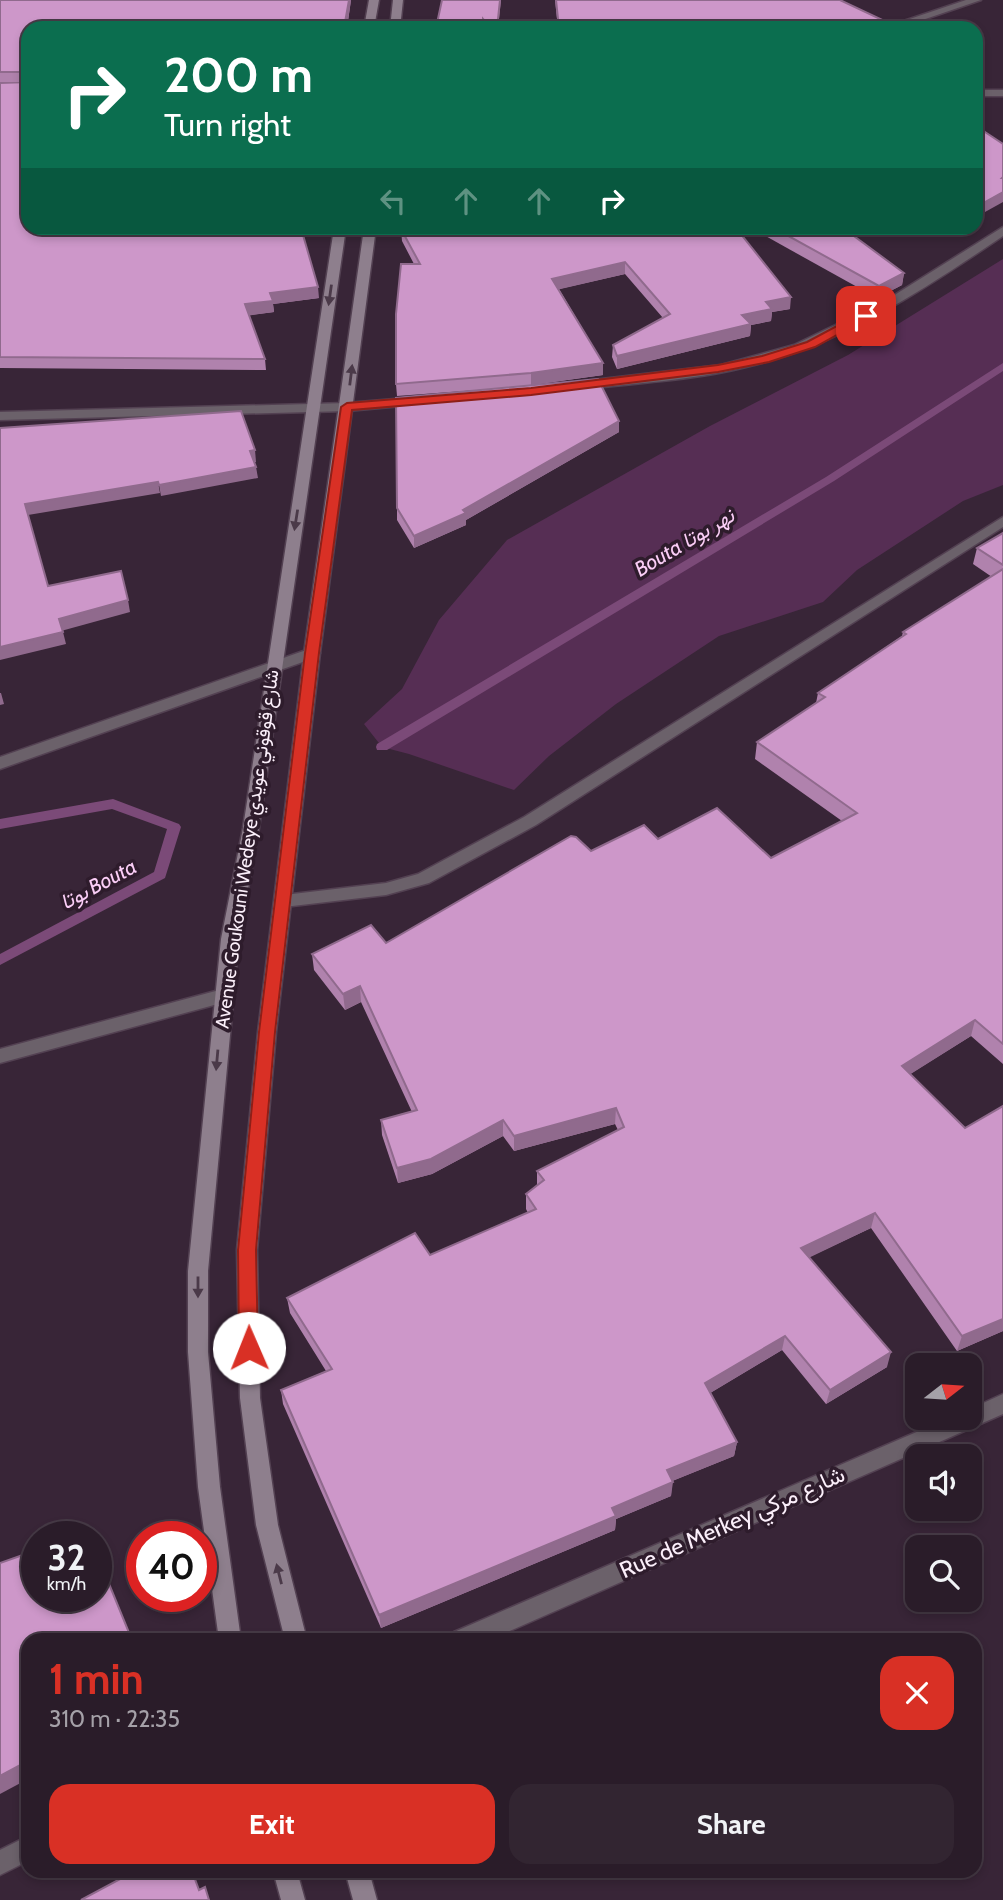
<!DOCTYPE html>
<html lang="en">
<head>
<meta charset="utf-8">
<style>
  :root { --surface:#2a1c29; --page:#322531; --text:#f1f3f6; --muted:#a5a1a8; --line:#463a46; --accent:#d93025 }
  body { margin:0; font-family:Cabin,Vazirmatn,sans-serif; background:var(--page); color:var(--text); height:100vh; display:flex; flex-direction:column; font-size:26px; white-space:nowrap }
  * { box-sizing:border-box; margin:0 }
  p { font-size:23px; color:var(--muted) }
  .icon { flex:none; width:38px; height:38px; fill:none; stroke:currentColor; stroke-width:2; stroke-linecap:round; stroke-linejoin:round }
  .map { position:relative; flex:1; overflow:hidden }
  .panel { position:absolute; left:21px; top:1633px; width:961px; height:245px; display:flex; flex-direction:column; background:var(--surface); border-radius:21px; box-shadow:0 4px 10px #0003,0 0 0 2px var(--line) }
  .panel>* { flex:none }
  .top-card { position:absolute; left:21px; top:21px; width:962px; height:214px; border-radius:21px; box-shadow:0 4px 10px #0003,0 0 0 2px var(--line); background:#0b6e4f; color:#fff; overflow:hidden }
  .needle { width:46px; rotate:73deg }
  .buttons { position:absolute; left:905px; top:1353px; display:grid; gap:14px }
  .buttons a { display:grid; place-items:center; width:77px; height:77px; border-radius:14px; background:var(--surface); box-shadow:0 4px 10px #0003,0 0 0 2px var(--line); font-size:35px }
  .speed { position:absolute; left:21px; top:1521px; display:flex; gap:14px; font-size:35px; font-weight:700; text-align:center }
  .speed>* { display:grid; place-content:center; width:91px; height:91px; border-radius:50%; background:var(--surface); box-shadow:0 4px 10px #0003,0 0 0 2px var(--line); line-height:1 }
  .speed small { font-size:18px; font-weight:400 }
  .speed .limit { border:10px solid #d22; background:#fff; color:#111 }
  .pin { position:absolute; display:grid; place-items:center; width:60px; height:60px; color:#fff; margin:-30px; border-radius:14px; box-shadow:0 4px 10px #0006 }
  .me { position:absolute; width:77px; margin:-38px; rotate:359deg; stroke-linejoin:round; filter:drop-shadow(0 0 5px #0008) }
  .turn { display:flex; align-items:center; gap:24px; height:147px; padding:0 28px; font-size:32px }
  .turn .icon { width:91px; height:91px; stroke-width:2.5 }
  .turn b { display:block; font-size:49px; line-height:60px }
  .lanes { display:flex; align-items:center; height:66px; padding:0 28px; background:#0003; justify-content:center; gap:35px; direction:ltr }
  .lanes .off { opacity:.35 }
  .round { display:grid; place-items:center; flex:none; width:74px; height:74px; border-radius:21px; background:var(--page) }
  .overview { display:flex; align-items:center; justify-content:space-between; height:119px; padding:0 28px }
  h1 { font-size:42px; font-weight:700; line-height:52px; color:var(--accent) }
  .primary-button { display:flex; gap:14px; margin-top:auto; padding:14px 28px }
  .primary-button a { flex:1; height:80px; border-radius:21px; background:var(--accent); color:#fff; font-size:28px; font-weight:700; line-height:80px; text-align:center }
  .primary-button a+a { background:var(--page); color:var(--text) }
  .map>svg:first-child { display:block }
  .green { fill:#562e54 }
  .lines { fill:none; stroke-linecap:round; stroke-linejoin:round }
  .stream { fill:#7b4a78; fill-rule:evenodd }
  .street-casing { stroke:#534152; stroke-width:3 }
  .secondary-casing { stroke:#534152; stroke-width:3 }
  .street { fill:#6b616a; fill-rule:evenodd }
  .secondary { fill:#8e7f8d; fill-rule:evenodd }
  .wall { fill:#b082ad }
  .shaded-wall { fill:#906a8d }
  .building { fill:#cd97c9; stroke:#906a8d; stroke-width:2 }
  .oneway { fill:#4b3a49 }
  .route { fill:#d93025; stroke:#8d1f18; stroke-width:2 }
  .labels { text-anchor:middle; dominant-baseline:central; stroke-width:7; stroke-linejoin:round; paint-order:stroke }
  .street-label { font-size:19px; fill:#fbeffa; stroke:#2e1c2c }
  .water-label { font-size:21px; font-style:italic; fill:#fbcef7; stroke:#2e1c2c }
  .near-street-label { font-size:23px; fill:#fbeffa; stroke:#2e1c2c }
</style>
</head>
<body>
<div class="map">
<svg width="1003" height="1900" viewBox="0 0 1003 1900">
  <rect width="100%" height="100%" fill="#382537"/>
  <!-- green -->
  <path class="green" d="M1003 259V485L963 501 857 570 823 602 719 636 616 704 549 756 514 790 409 754 382 747 364 724 402 689 439 620 507 540 710 426 848 355Z"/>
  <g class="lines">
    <!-- stream -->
    <g class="stream">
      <path d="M1003 363V371L834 481 387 750H377L376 747 377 744 826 477Z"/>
      <path d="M113 799 179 824 181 827 165 878 0 965V954L154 872 167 829 112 809 0 829V819Z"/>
    </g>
    <!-- street casing -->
    <g class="street-casing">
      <g id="street">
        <path d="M966 0H981L899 28H883Z"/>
        <rect x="976" y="90" width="27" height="6"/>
        <path d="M1003 227V236C923 290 841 345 746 367 691 381 633 383 576 390L569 386 576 382 721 365 794 345 885 301Z"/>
        <path d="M419 397 424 398V404L347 411 0 420V412L347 403Z"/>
        <path d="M1003 517V527L536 825 429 883 386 895 284 907 278 905 275 901 278 897 284 895 386 883 418 874 524 817Z"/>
        <path d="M312 648 320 653 317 657 0 769V757Z"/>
        <path d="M223 989 229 991 232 996 229 1001 0 1063V1049Z"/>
        <path d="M1003 1394V1414L489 1640H451L454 1632 949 1418H970V1409Z"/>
        <path d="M28 1836V1861L0 1875V1850Z"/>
      </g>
    </g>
    <!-- secondary casing -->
    <g class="secondary-casing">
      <g id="secondary">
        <path d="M369 0H379L374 28H364Z"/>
        <path d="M393 0H403L400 28H390Z"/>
        <path d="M334 228H346L259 828 239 939 208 1271V1352L220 1487 241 1640H219L198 1487 188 1352V1271L221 939 243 828Z"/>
        <path d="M364 228H376L320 653 276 1032 257 1250 260 1398 278 1525 307 1640H285L256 1525 240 1398 237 1250 258 1032 304 653Z"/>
        <path d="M273 1871H297L305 1900H281Z"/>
        <path d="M345 1871H369L377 1900H353Z"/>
      </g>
    </g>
    <!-- street -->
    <use href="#street" class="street"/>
    <!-- secondary -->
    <use href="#secondary" class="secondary"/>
  </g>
  <!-- wall -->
  <g class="wall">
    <path d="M0 0H351L347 28H28V228L319 298 273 304 274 312 249 315 265 359 266 370 0 368Z"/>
    <path d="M442 0H501L498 28H436Z"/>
    <path d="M555 0H840L894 28H558Z"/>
    <path d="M736 228 790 309 772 312 771 321 751 325 750 336 617 369 612 357 613 345 663 318 625 274 559 289 603 363V375L539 384 619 432 466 520V525L414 548 397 520V508L504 388 397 396 396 384 414 264 402 241 401 229Z"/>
    <path d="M751 228H843L904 273 902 285 877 298Z"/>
    <path d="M1003 533V1064L971 1036 910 1074 1003 1331 957 1351 871 1228 809 1257 887 1367 826 1404 782 1350 710 1393 737 1442 734 1456 672 1481 671 1496 616 1519 615 1530 381 1628 283 1404 281 1390 326 1371 290 1313 287 1298 430 1255 528 1213 526 1209V1194L537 1185V1171L618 1130 615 1124 514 1151 503 1136 432 1174 398 1183 382 1135 381 1120 412 1112 361 1002 345 1010 314 970 312 954 386 943 591 851 658 839 771 858 842 821 755 759 757 742 816 703 818 693 902 636 903 632 992 577 973 564 977 548Z"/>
  </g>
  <!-- shaded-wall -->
  <g class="shaded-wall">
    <path d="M349 0H351L347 28H344Z"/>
    <path d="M1003 192V202L976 217V207Z"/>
    <path d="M625 262V274L552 291V279Z"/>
    <path d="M904 273 902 285 877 298 879 286Z"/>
    <path d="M318 287 319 298 273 304 274 312 246 316 245 304 270 293Z"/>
    <path d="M791 297 790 309 772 312 771 321 751 325 750 336 617 369V356L742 315 766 302Z"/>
    <path d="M603 363V375L531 385V373Z"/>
    <path d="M619 421V432L466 520V525L414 548V536L463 510Z"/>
    <path d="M255 450 256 462 252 463 250 451Z"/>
    <path d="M256 467 258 478 161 496 159 485Z"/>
    <path d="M158 482 160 493 28 515 25 504Z"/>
    <path d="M128 600 130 612 61 631 59 619Z"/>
    <path d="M63 632 66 644 0 660V647Z"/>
    <path d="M0 693H1L4 704 0 705Z"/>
    <path d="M360 986 361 1002 345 1010 343 994Z"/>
    <path d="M975 1020 971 1036 898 1082 902 1066Z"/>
    <path d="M616 1108 615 1124 514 1151V1136Z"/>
    <path d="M503 1120V1136L432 1174 398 1183 397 1168Z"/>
    <path d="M875 1213 871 1228 798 1263 801 1248Z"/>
    <path d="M1003 1319V1331L957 1351 962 1336Z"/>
    <path d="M785 1336 782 1350 702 1398 705 1383Z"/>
    <path d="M891 1352 887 1367 826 1404 830 1390Z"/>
    <path d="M737 1442 734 1456 665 1484 667 1470Z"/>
    <path d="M673 1482 671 1496 616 1519 615 1530 381 1628 379 1615 612 1508Z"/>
    <path d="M28 1761V1779L0 1794V1776Z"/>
  </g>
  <!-- building -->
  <g class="building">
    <path d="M0 0H349L344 28H28V74L26 72H0Z"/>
    <path d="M442 0H500L497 28H491L483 19V28H436Z"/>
    <path d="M556 0H840L891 24 894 28H559Z"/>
    <path d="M28 81V228H301L318 287 270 293 273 301 245 304 265 359 0 357V83L28 82Z"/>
    <path d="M985 132 1003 144V177L1002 178H1003V192L976 207V136Z"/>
    <path d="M409 228H736L791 297 766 302 772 309 742 315 751 324 617 356 613 345 670 314 625 262 552 279 603 363 531 373 396 384V314L401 264H420L401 229Z"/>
    <path d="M774 228H843L904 273 879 286Z"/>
    <path d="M598 379 619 421 463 510 466 513 414 536 397 508 396 398Z"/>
    <path d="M241 411 255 450 250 451 256 467 159 485 158 482 25 504 48 586 121 571 128 600 59 619 63 632 0 647V428Z"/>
    <path d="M1003 533V565L977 548Z"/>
    <path d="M1003 569V1044L975 1020 902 1066 965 1128 1003 1106V1319L962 1336 875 1213 801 1248 891 1352 830 1390 785 1336 705 1383 737 1442 667 1470 673 1482 612 1508 616 1516 379 1615 281 1390 332 1369 287 1298 415 1233 430 1255 536 1209 526 1194 544 1180 537 1171 624 1127 616 1108 514 1136 503 1120 431 1159 397 1168 381 1120 417 1110 360 986 343 994 312 954 371 925 386 943 571 836 576 837 591 851 644 825 658 839 717 808 771 858 857 813 757 742 825 697 818 693 906 634 903 632Z"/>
    <path d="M37 1550V1596H96V1552L132 1640H28V1761L0 1776V1563Z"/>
    <path d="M135 1871H192L199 1890 205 1887 209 1900H81Z"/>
  </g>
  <!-- one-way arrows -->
  <defs><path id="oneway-solid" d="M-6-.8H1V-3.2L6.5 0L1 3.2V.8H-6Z" transform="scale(1.75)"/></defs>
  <g class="oneway">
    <use href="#oneway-solid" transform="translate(330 295) rotate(98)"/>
    <use href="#oneway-solid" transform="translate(351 375) rotate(-83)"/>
    <use href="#oneway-solid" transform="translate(296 520) rotate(99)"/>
    <use href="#oneway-solid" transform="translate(217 1060) rotate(95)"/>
    <use href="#oneway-solid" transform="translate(198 1287) rotate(90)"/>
    <use href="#oneway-solid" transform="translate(279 1574) rotate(-104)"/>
  </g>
  <!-- route -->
  <path class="route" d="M861 313 871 316 815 347 769 362 718 372 531 395 352 410 319 653 275 1032 256 1250 258 1348 255 1354 249 1357 242 1354 239 1348 238 1250 259 1032 305 653 341 407 347 403 531 388 718 365 762 356 807 342Z"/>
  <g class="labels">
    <!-- street labels -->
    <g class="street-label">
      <text transform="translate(247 849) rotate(-82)">Avenue Goukouni Wedeye شارع قوقوني عويدي</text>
    </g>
    <!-- water labels -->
    <g class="water-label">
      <text transform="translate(684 542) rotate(-31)">Bouta نهر بوتا</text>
      <text transform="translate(98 884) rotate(-28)">بوتا Bouta</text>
    </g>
    <!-- near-street labels -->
    <g class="near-street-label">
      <text transform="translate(732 1522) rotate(-24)">Rue de Merkey شارع مركي</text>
    </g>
  </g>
</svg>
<div class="buttons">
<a><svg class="needle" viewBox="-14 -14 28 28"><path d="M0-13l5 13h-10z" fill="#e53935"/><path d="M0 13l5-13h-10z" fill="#a5a1a8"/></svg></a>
<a><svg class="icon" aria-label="sound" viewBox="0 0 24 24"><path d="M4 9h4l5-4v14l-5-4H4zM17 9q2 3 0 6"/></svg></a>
<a><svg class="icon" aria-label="search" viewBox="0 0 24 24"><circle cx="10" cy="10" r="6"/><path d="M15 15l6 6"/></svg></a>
</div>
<div class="speed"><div>32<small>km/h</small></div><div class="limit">40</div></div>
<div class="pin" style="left:866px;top:316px;background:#d93025"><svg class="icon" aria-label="arrive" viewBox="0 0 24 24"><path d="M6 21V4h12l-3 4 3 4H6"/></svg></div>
<svg class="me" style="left:249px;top:1348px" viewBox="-20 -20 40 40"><circle r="19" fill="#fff"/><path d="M0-13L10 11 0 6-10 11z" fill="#d93025"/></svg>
<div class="top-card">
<div class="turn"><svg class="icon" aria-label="right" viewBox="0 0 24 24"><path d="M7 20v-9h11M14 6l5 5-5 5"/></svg><div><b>200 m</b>Turn right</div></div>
<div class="lanes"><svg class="icon off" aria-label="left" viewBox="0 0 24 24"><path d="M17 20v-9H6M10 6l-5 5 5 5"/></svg><svg class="icon off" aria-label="ahead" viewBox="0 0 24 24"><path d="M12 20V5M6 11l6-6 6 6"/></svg><svg class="icon off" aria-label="ahead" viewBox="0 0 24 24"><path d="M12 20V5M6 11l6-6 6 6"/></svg><svg class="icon" aria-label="right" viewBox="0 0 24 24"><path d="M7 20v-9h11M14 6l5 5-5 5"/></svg></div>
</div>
<section class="panel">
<div class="overview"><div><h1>1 min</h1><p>310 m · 22:35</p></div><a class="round" style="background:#d93025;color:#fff"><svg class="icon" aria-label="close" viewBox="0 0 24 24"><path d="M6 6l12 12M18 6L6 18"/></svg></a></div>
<div class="primary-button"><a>Exit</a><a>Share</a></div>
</section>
</div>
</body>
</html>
